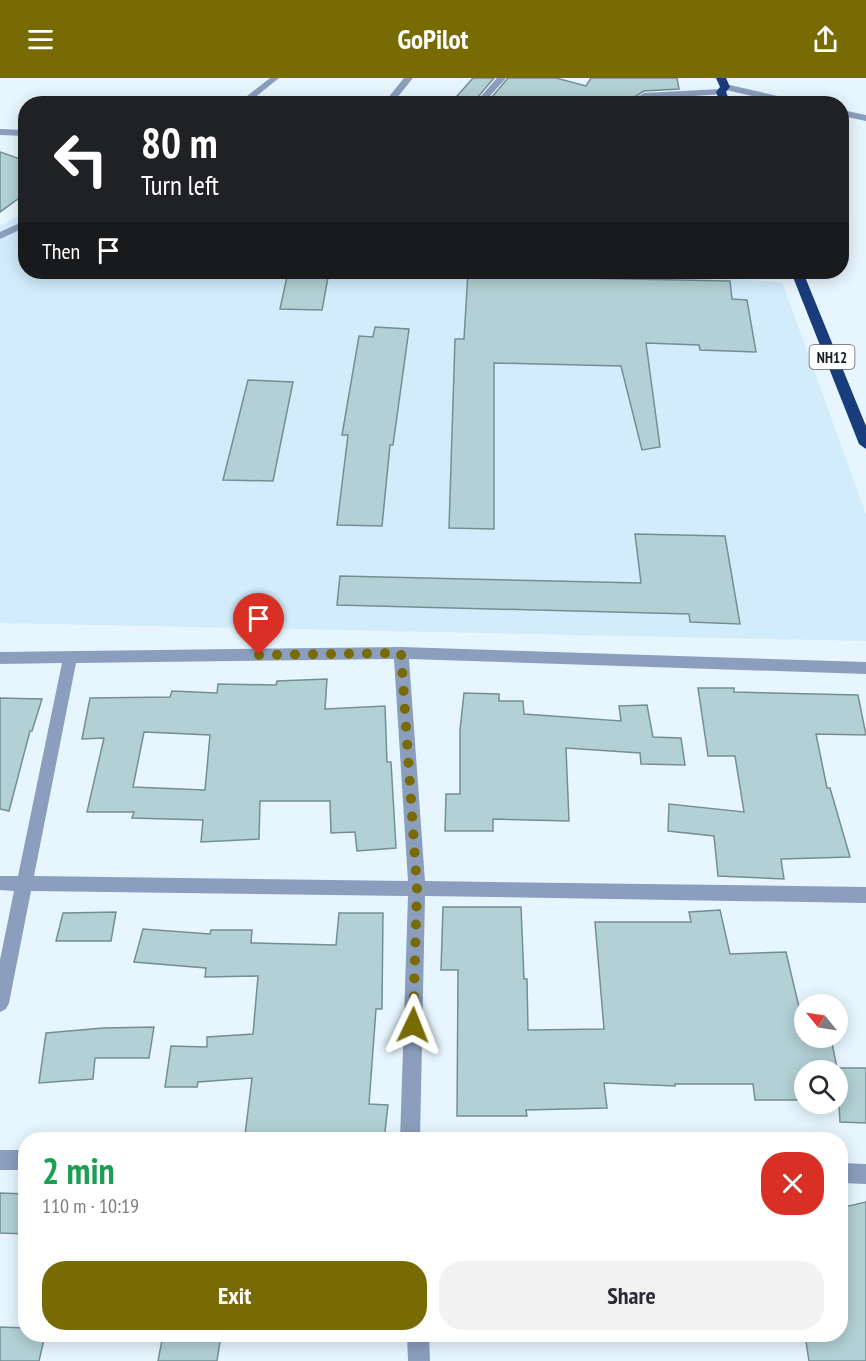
<!DOCTYPE html>
<html lang="en">
<head>
<meta charset="utf-8">
<style>
  :root { --surface:#fff; --page:#f2f2f3; --text:#2b2b33; --muted:#7c7c81; --accent:#796b04 }
  body { margin:0; font-family:"PT Sans Narrow",sans-serif; background:var(--page); color:var(--text); height:100vh; display:flex; flex-direction:column; font-size:22px; white-space:nowrap }
  * { box-sizing:border-box; margin:0 }
  p { font-size:20px; color:var(--muted) }
  .icon { flex:none; width:33px; height:33px; fill:none; stroke:currentColor; stroke-width:2; stroke-linecap:round; stroke-linejoin:round }
  .map { position:relative; flex:1; overflow:hidden }
  .panel { position:absolute; left:18px; top:1054px; width:830px; height:210px; display:flex; flex-direction:column; background:var(--surface); border-radius:24px; box-shadow:0 3px 15px #0003 }
  .panel>* { flex:none }
  .hud { position:absolute; left:18px; top:18px; width:831px; height:183px; border-radius:24px; box-shadow:0 3px 15px #0003; background:#202124; color:#fff; overflow:hidden }
  .needle { width:39px; rotate:300deg }
  .buttons { position:absolute; left:794px; top:916px; display:grid; gap:12px }
  .buttons a { display:grid; place-items:center; width:54px; height:54px; border-radius:50%; background:var(--surface); box-shadow:0 3px 15px #0003; font-size:30px }
  .pin { position:absolute; display:grid; place-items:center; width:51px; height:51px; color:#fff; margin:-62px -26px; border-radius:50% 50% 50% 0; rotate:-45deg; box-shadow:0 0 6px #0007 }
  .pin .icon { rotate:45deg }
  .me { position:absolute; width:66px; margin:-33px; rotate:2deg; stroke-linejoin:round; filter:drop-shadow(0 0 4px #0008) }
  .turn { display:flex; align-items:center; gap:21px; height:126px; padding:0 24px; font-size:27px }
  .turn .icon { width:78px; height:78px; stroke-width:2.5 }
  .turn b { display:block; font-size:42px; line-height:51px }
  .then { display:flex; align-items:center; height:57px; padding:0 24px; background:#0003; gap:12px; font-size:22px }
  .round { display:grid; place-items:center; flex:none; width:63px; height:63px; border-radius:24px; background:var(--page) }
  .headline { display:flex; align-items:center; justify-content:space-between; height:102px; padding:0 24px }
  h1 { font-size:36px; font-weight:800; line-height:45px; color:#1e9e55 }
  .button { display:flex; gap:12px; margin-top:auto; padding:12px 24px }
  .button a { flex:1; height:69px; border-radius:24px; background:var(--accent); color:#fff; font-size:24px; font-weight:800; line-height:69px; text-align:center }
  .button a+a { background:var(--page); color:var(--text) }
  header { display:flex; justify-content:space-between; align-items:center; height:78px; padding:0 24px; background:var(--accent); color:#fff; font-size:27px; font-weight:800 }
  .map>svg:first-child { display:block }
  .built { fill:#d2ecfb }
  .building { fill:#b2d0d5; stroke:#738f94; stroke-width:1.5; fill-rule:evenodd }
  .lines { fill:none; stroke-linecap:round; stroke-linejoin:round }
  .minor { fill:#8b9ebe; fill-rule:evenodd }
  .highway { fill:#193c7c; fill-rule:evenodd }
  .route { stroke:#796b04; stroke-width:10; stroke-dasharray:0 18 }
  .labels { text-anchor:middle; dominant-baseline:central; stroke-width:5; stroke-linejoin:round; paint-order:stroke }
  .shield { fill:#fff; stroke:#5d6467; stroke-width:1.5 }
  .shield-label { font-size:15px; font-weight:bold; fill:#182126 }
</style>
</head>
<body>
<header><svg class="icon" aria-label="menu" viewBox="0 0 24 24"><path d="M4 6h16M4 12h16M4 18h16"/></svg>GoPilot<svg class="icon" aria-label="share" viewBox="0 0 24 24"><path d="M12 15V3M7 8l5-5 5 5M5 13v7h14v-7"/></svg></header>
<div class="map">
<svg width="866" height="1283" viewBox="0 0 866 1283">
  <rect width="100%" height="100%" fill="#e7f6fe"/>
  <!-- built -->
  <path class="built" d="M25 134 26 194H672V198L782 204 866 436V563L0 545V148Z"/>
  <!-- building -->
  <g class="building">
    <path d="M473 0H494L472 26H450Z"/>
    <path d="M508 0H556L586 8 591 0H677L679 11 644 13 623 26H486Z"/>
    <path d="M0 74 26 83V115L0 134Z"/>
    <path d="M288 194H329L322 232 280 231Z"/>
    <path d="M468 194H578V200L730 203 732 221 747 222 756 274 700 272 699 267 646 265 660 369 642 372 621 288 494 285V451L449 450 455 261H464Z"/>
    <path d="M375 249 409 251 393 367H390L382 448 337 447 348 357H342L359 258 373 259Z"/>
    <path d="M248 302 293 304 273 403 223 402Z"/>
    <path d="M635 456 725 458 740 546 690 544 689 536 337 527 340 498 641 505Z"/>
    <path d="M327 601 325 631 385 628 387 684H391L396 770 357 773 355 754 331 755 330 723H260L259 761 201 764 203 742 132 740 134 734H87L104 660 82 661 90 620 170 619 172 613 217 615 218 606 276 607 277 603ZM144 654 210 657 205 712 133 709Z"/>
    <path d="M698 610H734V614L858 617 866 657 816 656 827 710H830L850 779 781 781 784 801 718 798 714 758 668 753 669 726 744 734 735 678H708Z"/>
    <path d="M464 615 499 616V623H523L524 636 621 643 619 628 647 627 653 659 681 660 685 687 641 686 640 675 566 670 569 743 493 741V753H445L446 716H460V652Z"/>
    <path d="M0 620 42 621 32 653H30L9 733 0 731Z"/>
    <path d="M443 829H521L524 901H527L528 952 604 951 595 844H691L689 834 720 832 730 876 786 874 804 950V960H831L837 990H866V1045L840 1044 837 993H804V1022H755L753 1006H675V1008L604 1005 607 1030 526 1032 527 1038H457L458 892H441Z"/>
    <path d="M116 834 111 863H56L63 835Z"/>
    <path d="M339 835H383L382 931H376L369 1026 388 1027 384 1062 303 1055V1058L245 1057 252 1000 198 1004 197 1009H165L171 968 207 969V959L253 956 258 898 205 899 206 890 134 884 143 851 210 856 211 852H252L251 865 336 867Z"/>
    <path d="M154 949 149 980H95L93 1001 39 1005 46 955 103 950Z"/>
    <path d="M0 1115 26 1116V1156L0 1155Z"/>
    <path d="M866 1124V1283H809L805 1257H840V1130Z"/>
    <path d="M0 1249 26 1250V1257H45L39 1283H0Z"/>
    <path d="M163 1257H221L217 1283H158Z"/>
  </g>
  <g class="lines">
    <!-- minor -->
    <g class="minor">
      <path d="M270 0H279L247 26H237Z"/>
      <path d="M404 0H413L392 26H383Z"/>
      <path d="M497 0H506L483 26H474Z"/>
      <path d="M725 6 800 23 804 26H786L722 11V7Z"/>
      <path d="M721 11 725 14 724 16 646 21 637 26H625L644 15Z"/>
      <path d="M842 32 866 37V43L842 38Z"/>
      <path d="M0 51 26 52V58L0 57Z"/>
      <path d="M26 142V149L0 161V154Z"/>
      <path d="M401 569 866 584V596L409 581 425 803 866 809V825L425 818 420 1062H400L408 818 31 813 9 925 6 931 0 934V882L14 813 0 812V798H18L62 585 0 586V574ZM394 581 408 803 34 798 76 585Z"/>
      <rect x="0" y="1072" width="26" height="20"/>
      <path d="M840 1085 866 1086V1106L840 1105Z"/>
      <path d="M407 1257H429L430 1283H408Z"/>
    </g>
    <!-- highway -->
    <g class="highway">
      <path d="M716 0H726L730 9 726 14 731 26H721L716 14 720 9Z"/>
      <path d="M791 194H803L866 348V371L859 366Z"/>
    </g>
  </g>
  <g class="lines">
    <!-- route -->
    <path class="route" d="M259 577 401 575 417 810 413 947"/>
  </g>
  <g class="labels">
    <!-- shield labels -->
    <rect class="shield" x="809.5" y="267" width="45" height="24" rx="4.5"/>
    <g class="shield-label">
      <text x="832" y="279">NH12</text>
    </g>
  </g>
</svg>
<div class="buttons">
<a><svg class="needle" viewBox="-14 -14 28 28"><path d="M0-13l5 13h-10z" fill="#e53935"/><path d="M0 13l5-13h-10z" fill="#7c7c81"/></svg></a>
<a><svg class="icon" aria-label="search" viewBox="0 0 24 24"><circle cx="10" cy="10" r="6"/><path d="M15 15l6 6"/></svg></a>
</div>
<div class="pin" style="left:259px;top:577px;background:#d93025"><svg class="icon" aria-label="arrive" viewBox="0 0 24 24"><path d="M6 21V4h12l-3 4 3 4H6"/></svg></div>
<svg class="me" style="left:413px;top:947px" viewBox="-20 -20 40 40"><path d="M0-17L14 15 0 8-14 15z" fill="#796b04" stroke="#fff" stroke-width="4"/></svg>
<div class="hud">
<div class="turn"><svg class="icon" aria-label="left" viewBox="0 0 24 24"><path d="M17 20v-9H6M10 6l-5 5 5 5"/></svg><div><b>80 m</b>Turn left</div></div>
<div class="then">Then<svg class="icon" aria-label="arrive" viewBox="0 0 24 24"><path d="M6 21V4h12l-3 4 3 4H6"/></svg></div>
</div>
<section class="panel">
<div class="headline"><div><h1>2 min</h1><p>110 m · 10:19</p></div><a class="round" style="background:#d93025;color:#fff"><svg class="icon" aria-label="close" viewBox="0 0 24 24"><path d="M6 6l12 12M18 6L6 18"/></svg></a></div>
<div class="button"><a>Exit</a><a>Share</a></div>
</section>
</div>
</body>
</html>
